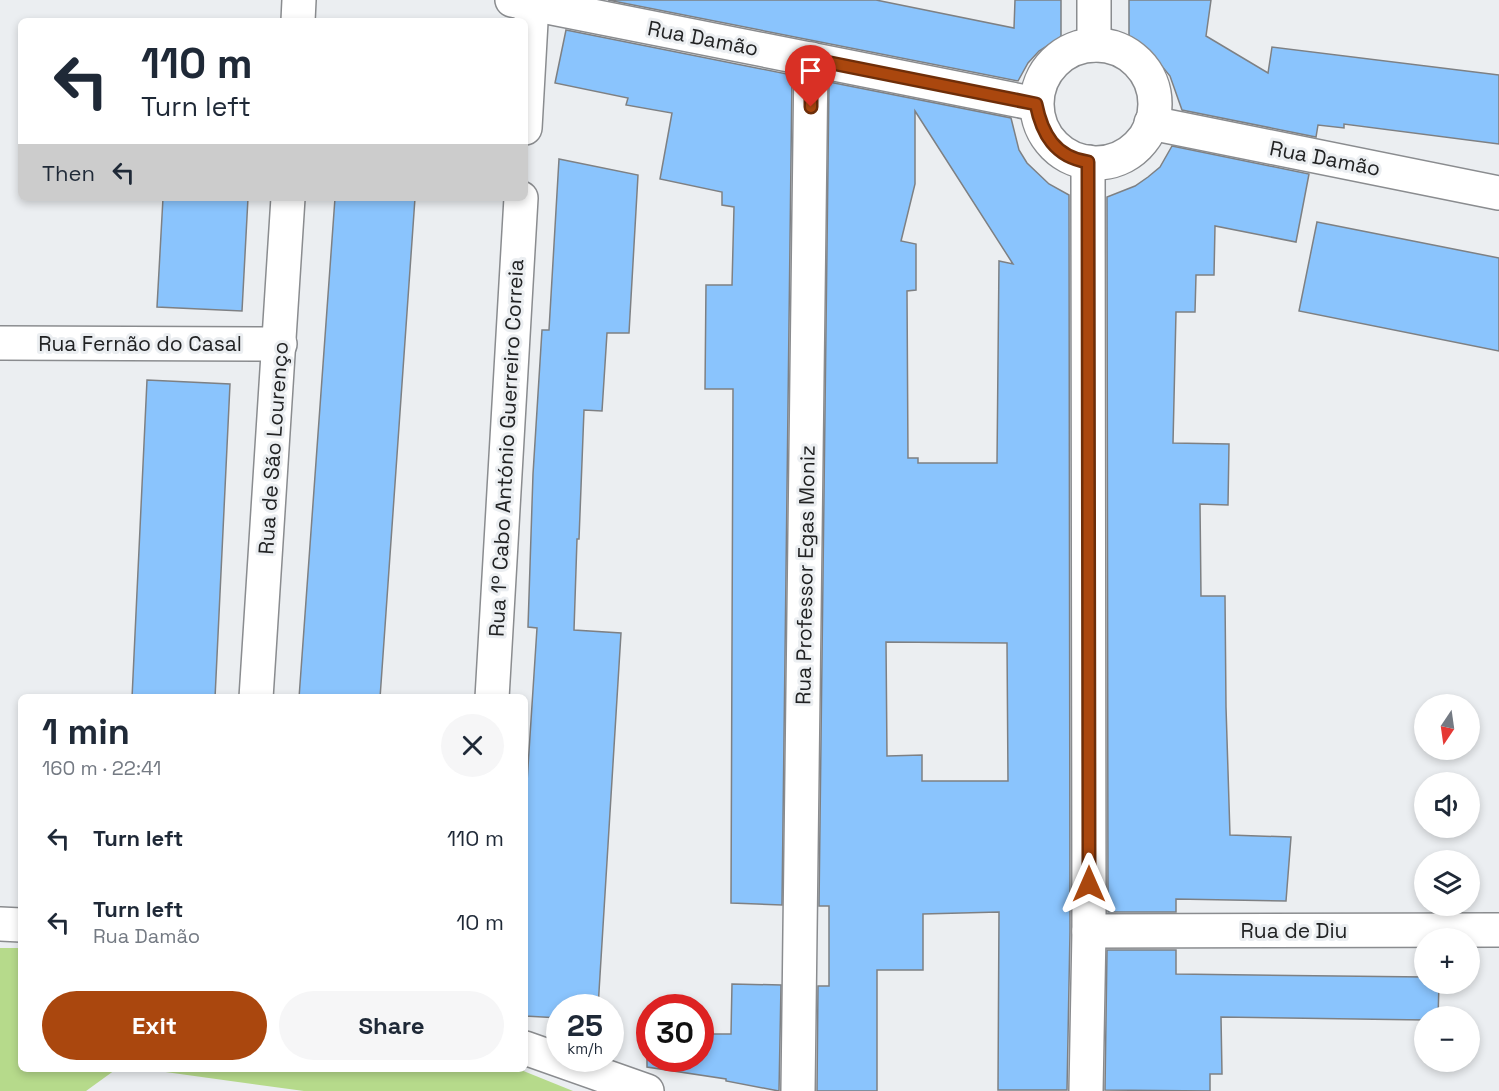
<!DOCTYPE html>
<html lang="en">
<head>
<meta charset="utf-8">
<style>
  :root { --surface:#fff; --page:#f6f6f7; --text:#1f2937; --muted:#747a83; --accent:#aa470e }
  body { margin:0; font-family:"Space Grotesk",sans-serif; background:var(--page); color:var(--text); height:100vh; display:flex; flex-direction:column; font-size:22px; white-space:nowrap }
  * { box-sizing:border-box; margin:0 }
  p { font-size:20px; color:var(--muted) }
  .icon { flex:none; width:33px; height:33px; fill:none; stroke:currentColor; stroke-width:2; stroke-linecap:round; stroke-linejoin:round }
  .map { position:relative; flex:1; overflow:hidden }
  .side { position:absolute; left:18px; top:694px; width:510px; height:378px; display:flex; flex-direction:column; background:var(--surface); border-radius:9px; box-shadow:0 3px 9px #0003 }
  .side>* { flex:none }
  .hud { position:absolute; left:18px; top:18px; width:510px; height:183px; border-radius:9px; box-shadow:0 3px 9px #0003; background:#fff; color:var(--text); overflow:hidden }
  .needle { width:39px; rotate:193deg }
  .buttons { position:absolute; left:1414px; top:694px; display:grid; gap:12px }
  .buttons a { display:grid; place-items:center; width:66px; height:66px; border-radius:50%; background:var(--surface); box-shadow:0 3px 9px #0003; font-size:30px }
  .speed { position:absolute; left:546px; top:994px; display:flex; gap:12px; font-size:30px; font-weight:700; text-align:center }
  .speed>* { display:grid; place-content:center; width:78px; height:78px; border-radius:50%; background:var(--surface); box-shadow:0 3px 9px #0003; line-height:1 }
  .speed small { font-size:15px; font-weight:400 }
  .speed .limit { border:9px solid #d22; background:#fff; color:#111 }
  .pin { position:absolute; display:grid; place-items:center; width:51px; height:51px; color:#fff; margin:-62px -26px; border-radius:50% 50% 50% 0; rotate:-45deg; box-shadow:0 0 6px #0007 }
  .pin .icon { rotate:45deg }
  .me { position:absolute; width:66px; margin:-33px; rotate:0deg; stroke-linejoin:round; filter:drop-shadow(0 0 4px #0008) }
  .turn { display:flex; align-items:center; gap:21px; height:126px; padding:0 24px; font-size:27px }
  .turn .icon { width:78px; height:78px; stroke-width:2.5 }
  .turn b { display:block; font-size:42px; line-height:51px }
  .then { display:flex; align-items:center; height:57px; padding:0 24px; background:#0003; gap:12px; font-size:22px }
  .round { display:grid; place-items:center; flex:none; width:63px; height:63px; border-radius:32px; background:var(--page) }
  .summary { display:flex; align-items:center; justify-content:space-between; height:102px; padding:0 24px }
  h1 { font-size:36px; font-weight:600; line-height:45px }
  .primary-button { display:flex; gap:12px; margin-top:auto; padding:12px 24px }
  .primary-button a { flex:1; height:69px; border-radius:36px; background:var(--accent); color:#fff; font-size:24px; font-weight:600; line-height:69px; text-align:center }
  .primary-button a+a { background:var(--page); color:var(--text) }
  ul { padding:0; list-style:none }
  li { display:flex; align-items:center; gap:18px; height:84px; padding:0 24px }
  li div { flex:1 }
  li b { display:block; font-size:22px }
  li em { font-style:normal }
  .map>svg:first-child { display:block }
  .green { fill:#b6da8b }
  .building { fill:#8ac4fd; stroke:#7e8083; stroke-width:1.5; fill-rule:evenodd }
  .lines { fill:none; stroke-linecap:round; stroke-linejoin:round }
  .minor-casing { stroke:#8a8c8f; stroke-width:36 }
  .minor { stroke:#fff; stroke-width:33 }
  .route-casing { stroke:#6e2e09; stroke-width:15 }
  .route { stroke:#aa470e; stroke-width:10 }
  .labels { text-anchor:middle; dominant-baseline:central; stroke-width:6; stroke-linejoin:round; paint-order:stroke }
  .street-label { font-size:21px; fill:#212223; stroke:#ebeef1 }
</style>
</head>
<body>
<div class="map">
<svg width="1499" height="1091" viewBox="0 0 1499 1091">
  <rect width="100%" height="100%" fill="#ebeef1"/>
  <!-- green -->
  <g class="green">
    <path d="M0 948H21V1070H115L86 1091H0Z"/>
    <path d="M151 1070H521L573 1091H304Z"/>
  </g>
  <!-- building -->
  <g class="building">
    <path d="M608 0H876L1014 28 1015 0H1061V37L1039 51 1028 63 1018 81Z"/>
    <path d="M1129 0H1211L1206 36 1268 73 1272 47 1499 75V144L1344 124V128L1318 125 1316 137 1182 110 1170 76 1148 49 1129 37Z"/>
    <path d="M566 30 792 75 782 905 731 903 733 389H705L706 285H732L734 207 722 205V192L660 179 672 113 626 105 628 98 555 83Z"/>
    <path d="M829 82 1011 118 1019 150 1027 163 1049 184 1069 195 1070 931 1067 1090H998L999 912 923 914V970H877V1091H817L818 986H829V906H819ZM915 111 1013 264 999 261 997 463H918V458H908L907 291 916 290V244L901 241 915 184ZM886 642 1007 643 1008 781H922V755L887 756Z"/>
    <path d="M1172 146 1309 174 1296 242 1215 226 1214 275H1196L1195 312H1176L1173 443 1229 444 1228 505 1200 504 1201 596H1225L1226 707 1230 835 1291 837 1286 901 1176 899V912H1108L1107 197 1135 186 1148 177 1160 167Z"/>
    <path d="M559 159 638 175 629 333H607L602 411 584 410 579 539H577L574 630 621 633 598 1008H560V1018L525 1016V813L537 628 528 627 533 474 542 330H549Z"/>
    <path d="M163 198H248L242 311 157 307Z"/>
    <path d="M335 198H415L380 698H299Z"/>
    <path d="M1317 222 1499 258V351L1299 311Z"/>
    <path d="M147 380 230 384 215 698H132Z"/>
    <path d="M1107 950H1176V974L1425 977V984H1439L1438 1017H1425V1020L1221 1017 1222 1074H1210V1091L1105 1090Z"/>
    <path d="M732 984 781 985 779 1091 726 1081V1079L647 1067V1033H650V1059H700V1034H731Z"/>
  </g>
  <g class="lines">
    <!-- minor casing -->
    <g class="minor-casing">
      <g id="minor">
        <path d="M512 0 1036 104"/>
        <path d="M298 21 299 0"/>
        <path d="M1094 45V0"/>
        <circle cx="1096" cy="104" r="59"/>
        <path d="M1151 123 1499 193"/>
        <path d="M525 128 532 4"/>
        <path d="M0 343 280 344"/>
        <path d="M256 698 288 198"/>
        <path d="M492 698 521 198"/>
        <path d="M0 924 21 925"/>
        <path d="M1089 931 1499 930"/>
        <path d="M525 1048 647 1091"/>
        <path d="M798 1091 811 59"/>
        <path d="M1086 1091 1089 931 1088 162"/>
      </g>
    </g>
    <!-- minor -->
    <use href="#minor" class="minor"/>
  </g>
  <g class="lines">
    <!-- route casing -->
    <g class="route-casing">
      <path id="route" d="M811 107V59L1036 104C1042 134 1055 157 1088 162L1089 884"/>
    </g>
    <!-- route -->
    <use href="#route" class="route"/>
  </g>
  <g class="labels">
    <!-- street labels -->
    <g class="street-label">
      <text transform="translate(703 38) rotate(11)">Rua Damão</text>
      <text transform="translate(1325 158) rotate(11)">Rua Damão</text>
      <text x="140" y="343">Rua Fernão do Casal</text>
      <text transform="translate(273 448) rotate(-86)">Rua de São Lourenço</text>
      <text transform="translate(506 448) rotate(-87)">Rua 1º Cabo António Guerreiro Correia</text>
      <text transform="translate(805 575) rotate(-89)">Rua Professor Egas Moniz</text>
      <text x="1294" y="930">Rua de Diu</text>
    </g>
  </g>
</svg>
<div class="buttons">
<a><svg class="needle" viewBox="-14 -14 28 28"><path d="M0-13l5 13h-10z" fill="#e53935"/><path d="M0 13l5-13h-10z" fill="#747a83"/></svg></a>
<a><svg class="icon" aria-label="sound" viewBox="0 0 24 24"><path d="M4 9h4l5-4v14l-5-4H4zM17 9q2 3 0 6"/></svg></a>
<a><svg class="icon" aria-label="layers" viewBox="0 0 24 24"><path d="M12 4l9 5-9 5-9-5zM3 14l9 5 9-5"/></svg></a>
<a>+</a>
<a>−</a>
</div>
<div class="speed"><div>25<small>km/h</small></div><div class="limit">30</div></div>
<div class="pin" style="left:811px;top:107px;background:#d93025"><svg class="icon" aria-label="arrive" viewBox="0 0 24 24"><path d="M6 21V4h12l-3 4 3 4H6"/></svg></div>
<svg class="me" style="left:1089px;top:884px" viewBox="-20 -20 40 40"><path d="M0-17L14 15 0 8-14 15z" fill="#aa470e" stroke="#fff" stroke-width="4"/></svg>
<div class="hud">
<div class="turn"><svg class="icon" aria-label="left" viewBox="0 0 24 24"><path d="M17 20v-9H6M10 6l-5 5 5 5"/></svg><div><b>110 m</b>Turn left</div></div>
<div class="then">Then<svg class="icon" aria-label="left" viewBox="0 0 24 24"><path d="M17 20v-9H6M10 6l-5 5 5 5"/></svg></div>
</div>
<section class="side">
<div class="summary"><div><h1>1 min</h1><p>160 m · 22:41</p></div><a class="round"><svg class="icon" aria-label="close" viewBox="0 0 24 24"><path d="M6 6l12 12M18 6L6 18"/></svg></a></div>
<ul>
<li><svg class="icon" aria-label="left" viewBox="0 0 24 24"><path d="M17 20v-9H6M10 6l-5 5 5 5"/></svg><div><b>Turn left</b></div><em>110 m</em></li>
<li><svg class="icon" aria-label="left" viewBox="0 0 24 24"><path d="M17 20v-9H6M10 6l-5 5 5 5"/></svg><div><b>Turn left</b><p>Rua Damão</p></div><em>10 m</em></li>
</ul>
<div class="primary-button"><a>Exit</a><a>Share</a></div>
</section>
</div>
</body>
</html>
